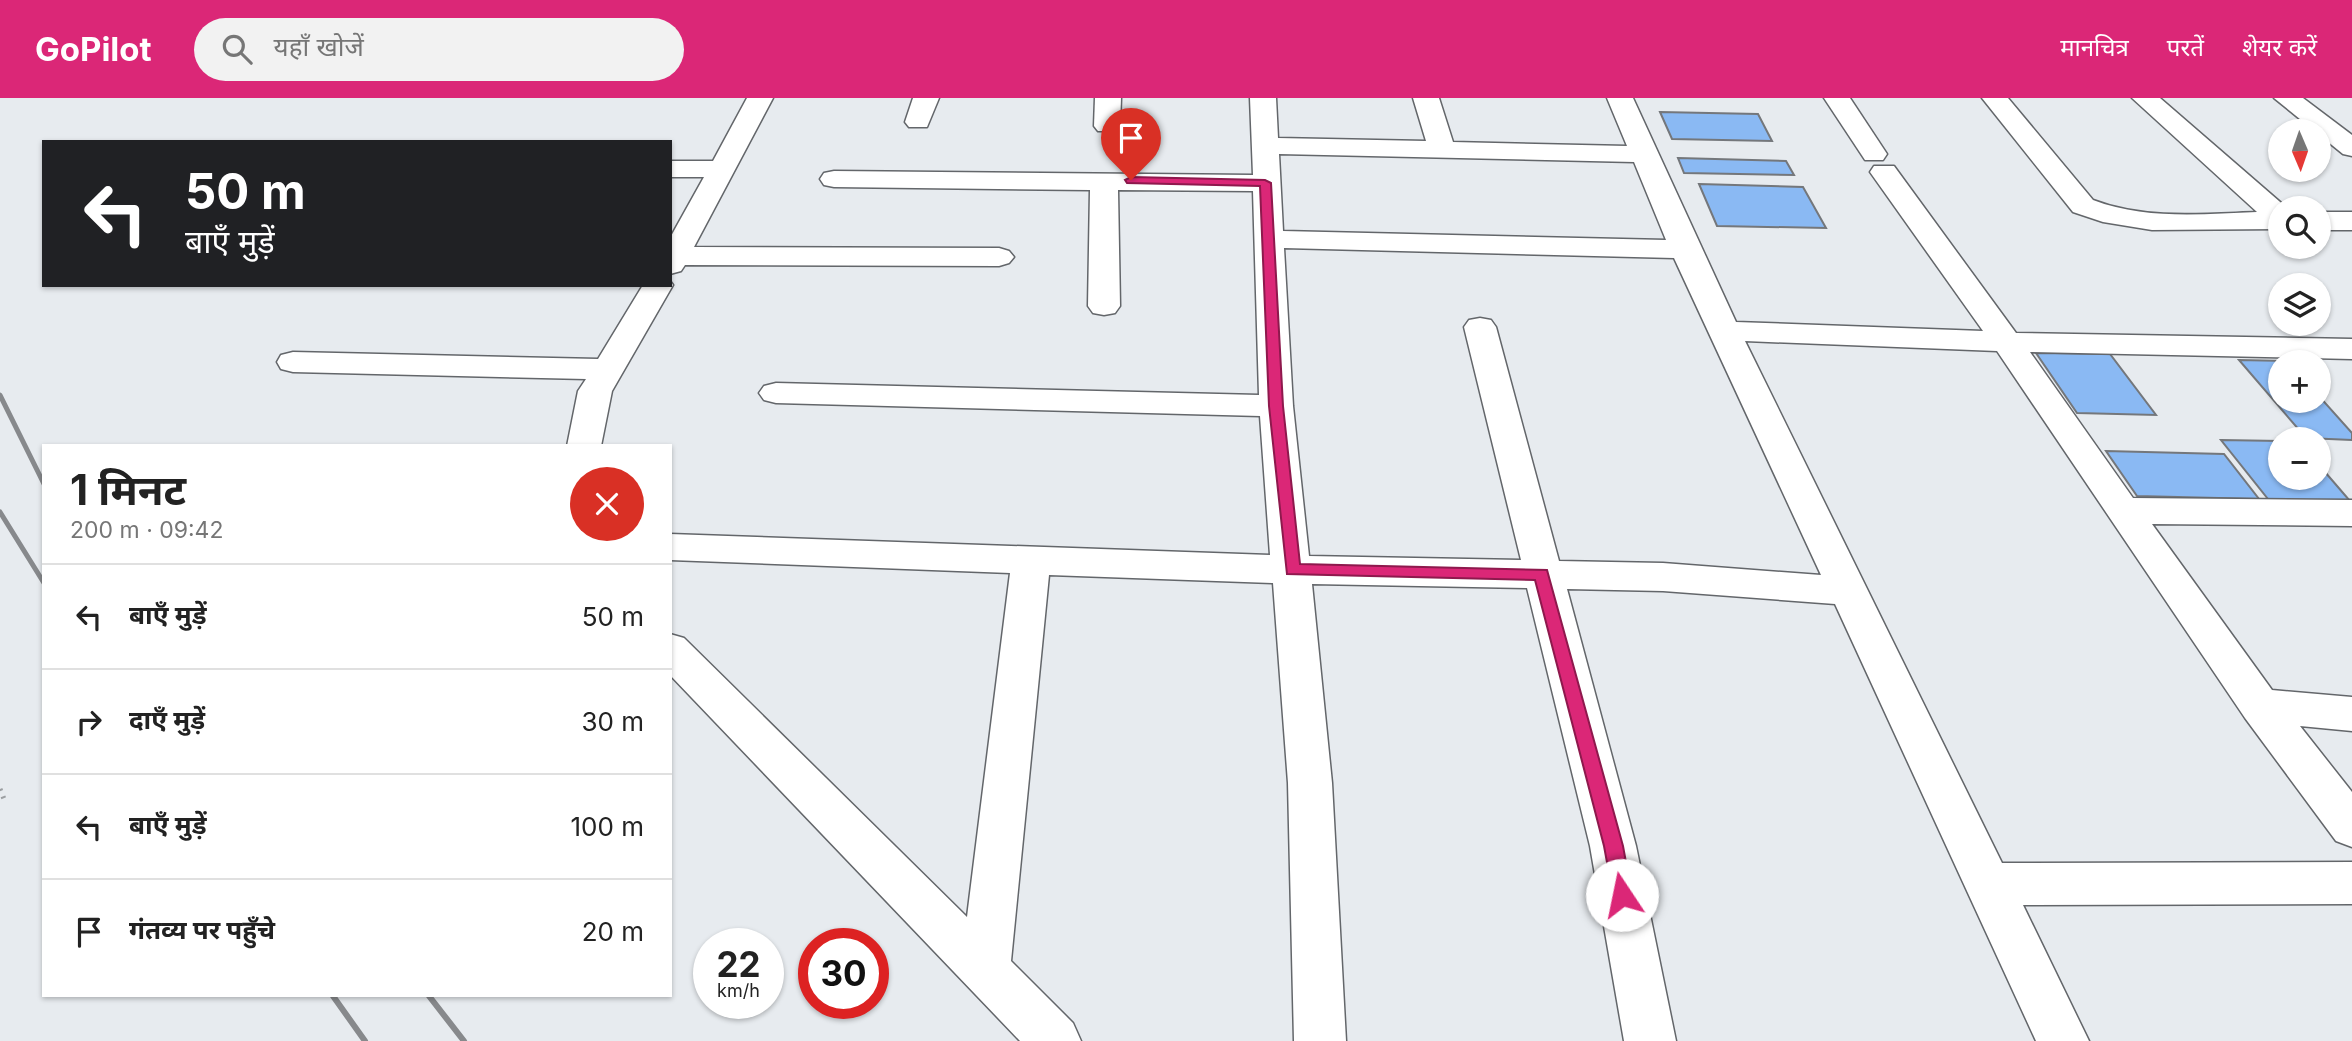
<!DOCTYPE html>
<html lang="hi">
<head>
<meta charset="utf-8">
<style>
  :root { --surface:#fff; --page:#f2f2f2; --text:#222; --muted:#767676; --line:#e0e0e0; --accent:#db2777 }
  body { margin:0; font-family:Inter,"Noto Sans Devanagari",sans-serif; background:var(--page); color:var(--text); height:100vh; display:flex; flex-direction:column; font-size:26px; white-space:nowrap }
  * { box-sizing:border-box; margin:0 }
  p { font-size:23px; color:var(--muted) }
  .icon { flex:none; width:38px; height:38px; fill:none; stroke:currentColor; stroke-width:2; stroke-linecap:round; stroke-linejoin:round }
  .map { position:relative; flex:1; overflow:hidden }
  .side { position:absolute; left:42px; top:346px; width:630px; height:553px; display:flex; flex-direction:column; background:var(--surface); border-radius:0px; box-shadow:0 2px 5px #0004 }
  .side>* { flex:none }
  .top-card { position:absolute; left:42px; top:42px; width:630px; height:147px; border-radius:0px; box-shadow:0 2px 5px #0004; background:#202124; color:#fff; overflow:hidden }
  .needle { width:46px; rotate:178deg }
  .fabs { position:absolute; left:2268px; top:21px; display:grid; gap:14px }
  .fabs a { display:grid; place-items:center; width:63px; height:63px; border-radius:50%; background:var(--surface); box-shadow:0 2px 5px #0004; font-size:35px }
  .speed { position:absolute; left:693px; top:830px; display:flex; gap:14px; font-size:35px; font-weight:700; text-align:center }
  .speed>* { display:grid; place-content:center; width:91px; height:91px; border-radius:50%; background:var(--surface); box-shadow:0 2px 5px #0004; line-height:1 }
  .speed small { font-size:18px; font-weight:400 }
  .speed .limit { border:10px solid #d22; background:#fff; color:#111 }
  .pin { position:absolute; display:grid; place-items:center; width:60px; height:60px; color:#fff; margin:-72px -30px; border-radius:50% 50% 50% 0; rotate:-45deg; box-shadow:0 0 7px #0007 }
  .pin .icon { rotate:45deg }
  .me { position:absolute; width:77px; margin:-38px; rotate:349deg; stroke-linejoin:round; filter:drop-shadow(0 0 5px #0008) }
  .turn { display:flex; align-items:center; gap:24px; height:147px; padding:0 28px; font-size:32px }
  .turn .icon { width:91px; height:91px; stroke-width:2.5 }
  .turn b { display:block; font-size:49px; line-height:60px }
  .round { display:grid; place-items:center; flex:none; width:74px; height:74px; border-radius:37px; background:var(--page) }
  .headline { display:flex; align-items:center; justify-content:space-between; height:119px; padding:0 28px }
  h1 { font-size:42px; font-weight:700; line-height:52px }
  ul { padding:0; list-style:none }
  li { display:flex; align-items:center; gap:21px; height:105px; padding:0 28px; border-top:2px solid var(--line) }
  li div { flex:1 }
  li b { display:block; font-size:26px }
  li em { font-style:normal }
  header { display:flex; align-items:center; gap:42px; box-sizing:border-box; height:98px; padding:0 35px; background:var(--accent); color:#fff }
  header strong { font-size:33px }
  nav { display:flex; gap:38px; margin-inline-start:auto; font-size:24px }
  .search { width:490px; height:63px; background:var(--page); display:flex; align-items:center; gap:18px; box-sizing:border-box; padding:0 24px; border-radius:38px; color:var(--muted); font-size:26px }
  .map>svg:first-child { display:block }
  .building { fill:#8ab9f3; stroke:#74777b; stroke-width:2 }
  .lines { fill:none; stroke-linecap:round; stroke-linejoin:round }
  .minor-casing { stroke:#63666a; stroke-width:3 }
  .path { stroke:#9c9fa2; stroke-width:5; stroke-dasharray:2 6; stroke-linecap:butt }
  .minor { fill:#fff; fill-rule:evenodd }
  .rail-far1 { stroke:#87898c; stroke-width:5 }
  .rail { stroke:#87898c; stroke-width:6 }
  .route { fill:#db2777; stroke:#8e194d; stroke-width:2 }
</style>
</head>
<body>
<header>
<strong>GoPilot</strong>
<div class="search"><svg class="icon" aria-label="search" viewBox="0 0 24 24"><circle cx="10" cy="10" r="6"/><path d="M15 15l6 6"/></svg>यहाँ खोजें</div>
<nav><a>मानचित्र</a><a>परतें</a><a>शेयर करें</a></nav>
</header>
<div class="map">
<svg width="2352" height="943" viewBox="0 0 2352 943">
  <rect width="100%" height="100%" fill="#e7ebef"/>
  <!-- building -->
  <g class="building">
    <path d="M1660 14 1758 16 1772 43 1672 41Z"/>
    <path d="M1678 60 1786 63 1794 77 1684 75Z"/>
    <path d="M1699 86 1803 89 1826 130 1717 128Z"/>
    <path d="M2036 255 2110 256 2156 317 2077 315Z"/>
    <path d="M2239 262 2287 263 2280 264V303H2319V298L2352 335V342L2306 340Z"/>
    <path d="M2221 342 2280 343V380H2319V367L2350 403 2268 401Z"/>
    <path d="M2106 353 2224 356 2259 401 2137 398Z"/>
  </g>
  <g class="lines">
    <!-- minor casing -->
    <g class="minor-casing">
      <g id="minor">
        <path d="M747 0H773L694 149 999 150 1009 153 1014 159 1009 165 999 168 685 167 681 173 670 176V140L704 79H670V63H713Z"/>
        <path d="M913 0H939L927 29H909L905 24Z"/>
        <path d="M1095 0H1121L1120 28 1116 33H1098L1094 28Z"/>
        <path d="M1250 0H1276L1278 40 1426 43 1413 0H1439L1453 44 1627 48 1607 0H1633L1736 224 1983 233 1870 74 1874 68H1894L2016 235 2352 241V261L2030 254 2133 400 2352 402V428L2152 426 2272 592 2352 599V633L2300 628 2352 694V749L2336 743 2245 620 1997 253 1745 243 2002 765 2352 764V806L2023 807 2089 943H2036L1835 506 1663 493 1567 491 1636 748 1676 943H1624L1590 748 1527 490 1312 486 1332 685 1346 943H1294L1288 685 1273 485 1049 477 1011 863 1073 925 1081 943H1020L670 577V536L684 540 967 819 1010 475 670 462V436L1270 457 1260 318 776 305 764 302 759 295 764 288 776 285 1259 297 1253 93 1118 92 1120 208 1115 215 1104 217 1093 215 1088 208 1090 92 834 89 824 87 820 81 824 75 834 73 1253 77ZM1279 56 1634 64 1666 142 1283 133ZM1284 150 1674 160 1821 477 1663 465 1559 463 1496 229 1491 222 1480 220 1469 222 1464 229 1521 462 1309 458 1293 308Z"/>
        <path d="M1824 0H1850L1887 56 1883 62H1865Z"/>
        <path d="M1982 0H2008L2093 102C2145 122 2203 116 2257 114L2132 0H2160L2287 110H2280V131L2152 132 2103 124 2073 114Z"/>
        <path d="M2274 0H2303L2352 37V58L2343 56Z"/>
        <rect x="2319" y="114" width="33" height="18"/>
        <path d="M670 183 673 187 612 293 601 348H567L578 293 586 281 293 274 281 271 277 264 281 257 293 254 598 261 643 187H670Z"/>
      </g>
    </g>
    <!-- path -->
    <path class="path" d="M0 691 4 701"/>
    <!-- minor -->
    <use href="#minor" class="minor"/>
    <!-- rail-far1 -->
    <g class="rail-far1">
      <path d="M0 297 44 386"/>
      <path d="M0 414 44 485"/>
    </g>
    <!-- rail -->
    <g class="rail">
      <path d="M333 898 365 943"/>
      <path d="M429 898 464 943"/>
    </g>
  </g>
  <!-- route -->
  <path class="route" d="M1131 79 1265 82 1271 85 1283 308 1300 466 1547 472 1623 748 1632 797 1629 803 1622 806 1615 803 1613 797 1604 748 1535 482 1287 476 1269 308 1260 88 1127 85 1125 82Z"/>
</svg>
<div class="fabs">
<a><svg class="needle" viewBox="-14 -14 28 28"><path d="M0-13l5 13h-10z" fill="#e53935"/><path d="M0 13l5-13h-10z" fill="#767676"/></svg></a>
<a><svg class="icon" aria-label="search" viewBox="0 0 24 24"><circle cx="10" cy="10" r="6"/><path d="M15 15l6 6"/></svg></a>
<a><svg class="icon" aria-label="layers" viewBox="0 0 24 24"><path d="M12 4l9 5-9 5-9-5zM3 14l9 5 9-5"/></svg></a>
<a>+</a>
<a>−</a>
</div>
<div class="speed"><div>22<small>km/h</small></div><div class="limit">30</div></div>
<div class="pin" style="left:1131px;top:82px;background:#d93025"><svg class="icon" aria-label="arrive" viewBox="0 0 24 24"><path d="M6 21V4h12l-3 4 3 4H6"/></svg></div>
<svg class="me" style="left:1622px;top:797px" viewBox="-20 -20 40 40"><circle r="19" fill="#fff"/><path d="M0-13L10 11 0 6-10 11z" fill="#db2777"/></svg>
<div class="top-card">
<div class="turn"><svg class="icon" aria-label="left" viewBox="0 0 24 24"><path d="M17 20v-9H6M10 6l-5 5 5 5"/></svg><div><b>50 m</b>बाएँ मुड़ें</div></div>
</div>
<section class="side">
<div class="headline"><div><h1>1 मिनट</h1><p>200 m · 09:42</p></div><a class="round" style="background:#d93025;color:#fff"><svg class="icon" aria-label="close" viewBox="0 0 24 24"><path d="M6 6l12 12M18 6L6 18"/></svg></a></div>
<ul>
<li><svg class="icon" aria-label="left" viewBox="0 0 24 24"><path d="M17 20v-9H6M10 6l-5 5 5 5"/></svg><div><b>बाएँ मुड़ें</b></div><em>50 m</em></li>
<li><svg class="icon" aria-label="right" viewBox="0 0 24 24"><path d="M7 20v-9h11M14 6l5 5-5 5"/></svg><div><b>दाएँ मुड़ें</b></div><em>30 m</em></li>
<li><svg class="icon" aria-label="left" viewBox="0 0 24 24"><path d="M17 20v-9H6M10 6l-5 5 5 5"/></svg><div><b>बाएँ मुड़ें</b></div><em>100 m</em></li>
<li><svg class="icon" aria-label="arrive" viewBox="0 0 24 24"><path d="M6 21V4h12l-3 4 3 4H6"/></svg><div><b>गंतव्य पर पहुँचे</b></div><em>20 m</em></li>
</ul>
</section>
</div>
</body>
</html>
